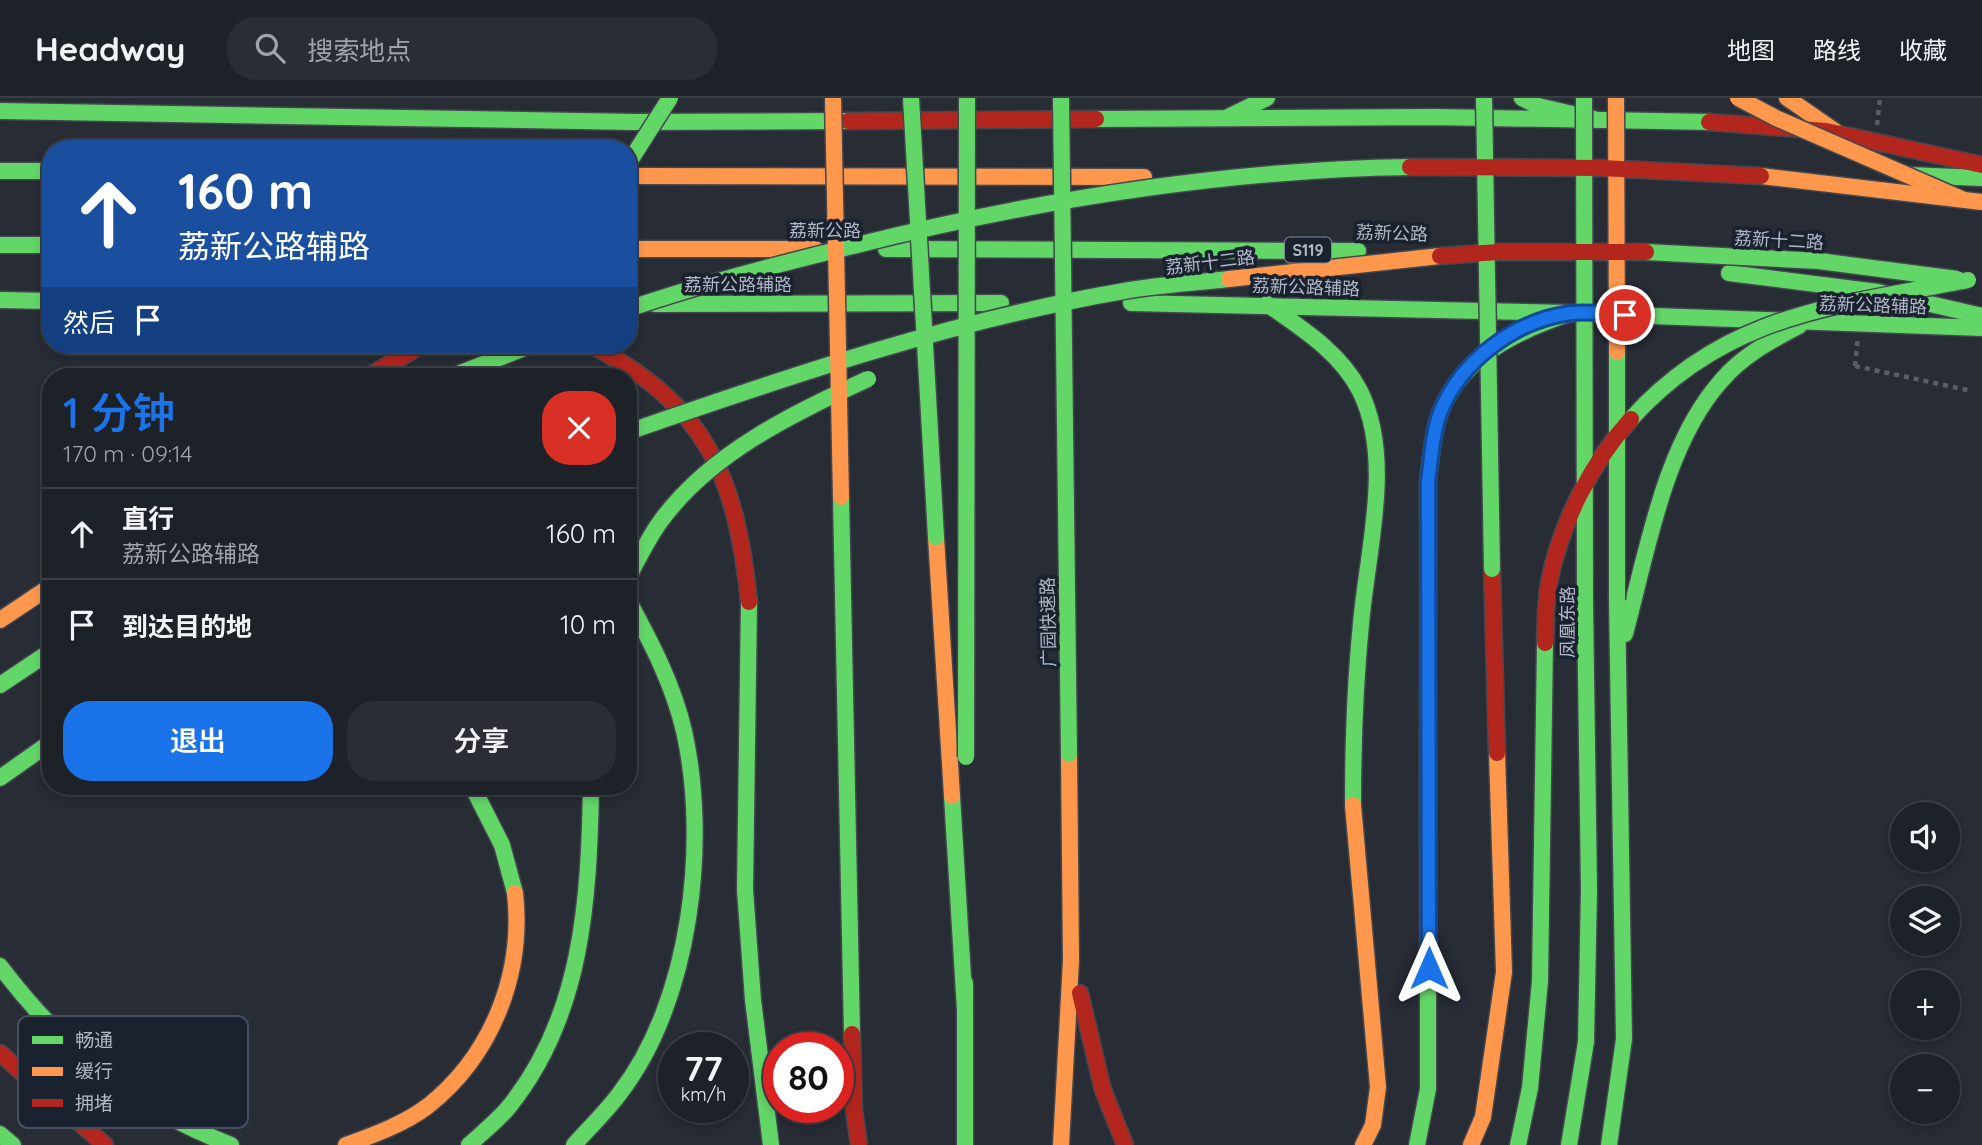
<!DOCTYPE html>
<html lang="zh">
<head>
<meta charset="utf-8">
<style>
  :root { --surface:#1d2128; --page:#2a2e34; --text:#f1f3f6; --muted:#a0a3a8; --line:#3b3e45; --accent:#1a73e8 }
  body { margin:0; font-family:Quicksand,"Noto Sans SC",sans-serif; background:var(--page); color:var(--text); height:100vh; display:flex; flex-direction:column; font-size:26px; white-space:nowrap }
  * { box-sizing:border-box; margin:0 }
  p { font-size:23px; color:var(--muted) }
  .icon { flex:none; width:38px; height:38px; fill:none; stroke:currentColor; stroke-width:2; stroke-linecap:round; stroke-linejoin:round }
  .map { position:relative; flex:1; overflow:hidden }
  .drawer { position:absolute; left:42px; top:270px; width:595px; height:427px; display:flex; flex-direction:column; background:var(--surface); border-radius:28px; box-shadow:0 4px 10px #0003,0 0 0 2px var(--line) }
  .drawer>* { flex:none }
  .guide { position:absolute; left:42px; top:42px; width:595px; height:214px; border-radius:28px; box-shadow:0 4px 10px #0003,0 0 0 2px var(--line); background:#1a4fa0; color:#fff; overflow:hidden }
  .fabs { position:absolute; left:1890px; top:704px; display:grid; gap:14px }
  .fabs a { display:grid; place-items:center; width:70px; height:70px; border-radius:50%; background:var(--surface); box-shadow:0 4px 10px #0003,0 0 0 2px var(--line); font-size:35px }
  .speed { position:absolute; left:658px; top:934px; display:flex; gap:14px; font-size:35px; font-weight:700; text-align:center }
  .speed>* { display:grid; place-content:center; width:91px; height:91px; border-radius:50%; background:var(--surface); box-shadow:0 4px 10px #0003,0 0 0 2px var(--line); line-height:1 }
  .speed small { font-size:18px; font-weight:400 }
  .speed .limit { border:10px solid #d22; background:#fff; color:#111 }
  .pin { position:absolute; display:grid; place-items:center; width:60px; height:60px; color:#fff; margin:-30px; border:4px solid #fff; border-radius:50%; box-shadow:0 2px 7px #0007 }
  .me { position:absolute; width:77px; margin:-38px; rotate:0deg; stroke-linejoin:round; filter:drop-shadow(0 0 5px #0008) }
  .turn { display:flex; align-items:center; gap:24px; height:147px; padding:0 21px; font-size:32px }
  .turn .icon { width:91px; height:91px; stroke-width:2.5 }
  .turn b { display:block; font-size:49px; line-height:60px }
  .then { display:flex; align-items:center; height:66px; padding:0 21px; background:#0003; gap:14px; font-size:26px }
  .round { display:grid; place-items:center; flex:none; width:74px; height:74px; border-radius:28px; background:var(--page) }
  .overview { display:flex; align-items:center; justify-content:space-between; height:119px; padding:0 21px }
  h1 { font-size:42px; font-weight:600; line-height:52px; color:var(--accent) }
  .cta { display:flex; gap:14px; margin-top:auto; padding:14px 21px }
  .cta a { flex:1; height:80px; border-radius:28px; background:var(--accent); color:#fff; font-size:28px; font-weight:600; line-height:80px; text-align:center }
  .cta a+a { background:var(--page); color:var(--text) }
  ul { padding:0; list-style:none }
  li { display:flex; align-items:center; gap:21px; height:91px; padding:0 21px; border-top:2px solid var(--line) }
  li div { flex:1 }
  li b { display:block; font-size:26px }
  li em { font-style:normal }
  header { display:flex; align-items:center; gap:42px; box-sizing:border-box; height:98px; padding:0 35px; background:var(--surface); border-bottom:2px solid var(--line) }
  header strong { font-size:33px }
  nav { display:flex; gap:38px; margin-inline-start:auto; font-size:24px }
  .search { width:490px; height:63px; background:var(--page); display:flex; align-items:center; gap:18px; box-sizing:border-box; padding:0 24px; border-radius:28px; color:var(--muted); font-size:26px }
  .map>svg:first-child { display:block }
  .lines { fill:none; stroke-linecap:round; stroke-linejoin:round }
  .fast-casing { stroke:#43474e; stroke-width:19 }
  .slow-casing { stroke:#43474e; stroke-width:19 }
  .jam-casing { stroke:#43474e; stroke-width:19 }
  .path { stroke:#5a5f67; stroke-width:4.5; stroke-dasharray:5 5; stroke-linecap:butt }
  .fast { stroke:#63d668; stroke-width:16 }
  .slow { stroke:#ff974d; stroke-width:16 }
  .jam { stroke:#b3261e; stroke-width:16 }
  .fast-bridge-casing { stroke:#43474e; stroke-width:19; stroke-linecap:butt }
  .slow-bridge-casing { stroke:#43474e; stroke-width:19; stroke-linecap:butt }
  .jam-bridge-casing { stroke:#43474e; stroke-width:19; stroke-linecap:butt }
  .path-bridge { stroke:#5a5f67; stroke-width:4.5; stroke-dasharray:5 5; stroke-linecap:butt }
  .fast-bridge { stroke:#63d668; stroke-width:16 }
  .slow-bridge { stroke:#ff974d; stroke-width:16 }
  .jam-bridge { stroke:#b3261e; stroke-width:16 }
  .route-casing { stroke:#114b97; stroke-width:18 }
  .route { stroke:#1a73e8; stroke-width:12 }
  .labels { text-anchor:middle; dominant-baseline:central; stroke-width:7; stroke-linejoin:round; paint-order:stroke }
  .shield { fill:#1a212f; stroke:#838a99; stroke-width:2 }
  .shield-label { font-size:16px; font-weight:bold; fill:#b0b7c7 }
  .street-label { font-size:18px; fill:#b0b7c7; stroke:#1a212f }
  .key { fill:#1a212f; stroke:#474e5d; stroke-width:2 }
  .key-label { font-size:19px; fill:#b0b7c7 }
</style>
</head>
<body>
<header>
<strong>Headway</strong>
<div class="search"><svg class="icon" aria-label="search" viewBox="0 0 24 24"><circle cx="10" cy="10" r="6"/><path d="M15 15l6 6"/></svg>搜索地点</div>
<nav><a>地图</a><a>路线</a><a>收藏</a></nav>
</header>
<div class="map">
<svg width="1982" height="1047" viewBox="0 0 1982 1047">
  <rect width="100%" height="100%" fill="#272c35"/>
  <g class="lines">
    <!-- fast casing -->
    <g class="fast-casing">
      <g id="fast">
        <path d="M1522 0 1538 8 1594 21"/>
        <path d="M0 13 634 24 848 23"/>
        <path d="M1226 20 1267 0"/>
        <path d="M1096 21 1436 19 1709 24"/>
        <path d="M0 73H51"/>
        <path d="M1908 77 1982 80"/>
        <path d="M0 147H51"/>
        <path d="M886 151 1358 153"/>
        <path d="M1729 175 1878 194 1982 218"/>
        <path d="M0 202 51 203"/>
        <path d="M1131 205 1571 215 1982 230"/>
        <path d="M655 206 1001 205"/>
        <path d="M1267 206C1301 230 1340 254 1360 293 1394 362 1367 453 1361 526 1355 586 1353 647 1353 707"/>
        <path d="M453 278 532 247"/>
        <path d="M749 504 745 792 753 902 771 1047"/>
        <path d="M1625 536C1647 455 1664 347 1721 283 1742 258 1770 243 1799 228"/>
        <path d="M0 587 51 553"/>
        <path d="M0 680 51 644"/>
        <path d="M472 688 502 747 515 795"/>
        <path d="M952 698 965 912"/>
        <path d="M0 868C62 950 134 1010 231 1047"/>
        <path d="M965 885V1047"/>
        <path d="M0 1036 13 1047"/>
        <path d="M469 1047C482 1035 497 1023 508 1010 583 918 589 801 591 688"/>
        <path d="M574 1047C589 1030 606 1014 620 995 691 903 709 744 684 633 673 586 651 544 628 502"/>
        <path d="M1417 1047 1428 991V384C1430 364 1432 344 1437 324 1455 262 1514 234 1571 215"/>
        <path d="M1518 1047 1530 990 1540 883 1545 545"/>
        <path d="M1569 1047 1586 944 1589 792 1585 504"/>
        <path d="M1609 1047 1624 941 1617 502"/>
      </g>
    </g>
    <!-- slow casing -->
    <g class="slow-casing">
      <g id="slow">
        <path d="M1787 0 1835 33"/>
        <path d="M628 78 1144 79"/>
        <path d="M628 151H815"/>
        <path d="M936 439 952 698"/>
        <path d="M0 522 51 488"/>
        <path d="M1353 707 1378 989 1373 1027 1363 1047"/>
        <path d="M346 1047C374 1037 404 1026 428 1008 492 957 524 876 515 795"/>
        <path d="M1061 1047 1071 862 1069 656"/>
        <path d="M1471 1047 1483 1019 1504 874 1497 655"/>
      </g>
    </g>
    <!-- jam casing -->
    <g class="jam-casing">
      <g id="jam">
        <path d="M848 23 1096 21"/>
        <path d="M1709 24 1826 33 1982 67"/>
        <path d="M591 247C707 308 736 378 749 504"/>
        <path d="M369 278 422 247"/>
        <path d="M1492 471 1497 655"/>
        <path d="M1080 895 1103 992 1125 1047"/>
        <path d="M0 955 105 1047"/>
      </g>
    </g>
    <!-- path -->
    <path class="path" d="M1855 268 1972 293"/>
    <!-- fast -->
    <use href="#fast" class="fast"/>
    <!-- slow -->
    <use href="#slow" class="slow"/>
    <!-- jam -->
    <use href="#jam" class="jam"/>
    <!-- fast-bridge casing -->
    <g class="fast-bridge-casing">
      <g id="fast-bridge">
        <path d="M911 0 936 439"/>
        <path d="M1061 0 1069 656"/>
        <path d="M1484 0 1492 471"/>
        <path d="M1584 0 1585 504"/>
        <path d="M628 66 670 0"/>
        <path d="M1646 154 1819 163 1957 181"/>
        <path d="M628 211C702 186 778 166 853 148 1036 102 1222 72 1410 69"/>
        <path d="M1617 254V502"/>
        <path d="M1631 321C1726 215 1837 208 1968 182"/>
        <path d="M628 334C789 278 955 222 1124 193 1158 187 1194 185 1229 181"/>
        <path d="M841 399 852 936"/>
        <path d="M628 480C638 461 648 441 660 424 711 354 793 316 868 281"/>
        <path d="M966 659 967 0"/>
      </g>
    </g>
    <!-- slow-bridge casing -->
    <g class="slow-bridge-casing">
      <g id="slow-bridge">
        <path d="M833 0 841 399"/>
        <path d="M1616 0 1617 254"/>
        <path d="M1738 0 1776 20 1962 101"/>
        <path d="M1761 78 1982 104"/>
        <path d="M1229 181 1440 158"/>
      </g>
    </g>
    <!-- jam-bridge casing -->
    <g class="jam-bridge-casing">
      <g id="jam-bridge">
        <path d="M1410 69 1601 70 1761 78"/>
        <path d="M1440 158 1498 154H1646"/>
        <path d="M1545 545C1546 525 1545 505 1549 485 1560 427 1591 365 1631 321"/>
        <path d="M852 936 854 1012 859 1047"/>
      </g>
    </g>
    <!-- path-bridge -->
    <g class="path-bridge">
      <path d="M1877 27 1880 0"/>
      <path d="M1855 268 1858 238"/>
    </g>
    <!-- fast-bridge -->
    <use href="#fast-bridge" class="fast-bridge"/>
    <!-- slow-bridge -->
    <use href="#slow-bridge" class="slow-bridge"/>
    <!-- jam-bridge -->
    <use href="#jam-bridge" class="jam-bridge"/>
  </g>
  <g class="lines">
    <!-- route casing -->
    <g class="route-casing">
      <path id="route" d="M1429 870 1428 384C1431 362 1432 337 1440 315 1460 263 1516 222 1571 215 1588 213 1608 216 1625 217"/>
    </g>
    <!-- route -->
    <use href="#route" class="route"/>
  </g>
  <g class="labels">
    <!-- shield labels -->
    <rect class="shield" x="1285" y="139.5" width="46" height="25" rx="5"/>
    <g class="shield-label">
      <text x="1308" y="152">S119</text>
    </g>
    <!-- street labels -->
    <g class="street-label">
      <text x="825" y="132">荔新公路</text>
      <text transform="translate(1392 135) rotate(2)">荔新公路</text>
      <text transform="translate(1779 142) rotate(3)">荔新十二路</text>
      <text transform="translate(1210 164) rotate(-7)">荔新十二路</text>
      <text x="738" y="186">荔新公路辅路</text>
      <text transform="translate(1306 189) rotate(2)">荔新公路辅路</text>
      <text transform="translate(1873 207) rotate(2)">荔新公路辅路</text>
      <text transform="translate(1048 524) rotate(-91)">广园快速路</text>
      <text transform="translate(1567 524) rotate(-90)">凤凰东路</text>
    </g>
  </g>
  <!-- legend -->
  <rect x="18" y="918" width="230" height="112" rx="10" class="key"/>
  <rect x="32" y="938" width="31" height="8" fill="#63d668"/>
  <rect x="32" y="969" width="31" height="9" fill="#ff974d"/>
  <rect x="32" y="1001" width="31" height="8" fill="#b3261e"/>
  <g class="key-label">
    <text x="75" y="949">畅通</text>
    <text x="75" y="980">缓行</text>
    <text x="75" y="1012">拥堵</text>
  </g>
</svg>
<div class="fabs">
<a><svg class="icon" aria-label="sound" viewBox="0 0 24 24"><path d="M4 9h4l5-4v14l-5-4H4zM17 9q2 3 0 6"/></svg></a>
<a><svg class="icon" aria-label="layers" viewBox="0 0 24 24"><path d="M12 4l9 5-9 5-9-5zM3 14l9 5 9-5"/></svg></a>
<a>+</a>
<a>−</a>
</div>
<div class="speed"><div>77<small>km/h</small></div><div class="limit">80</div></div>
<div class="pin" style="left:1625px;top:217px;background:#d93025"><svg class="icon" aria-label="arrive" viewBox="0 0 24 24"><path d="M6 21V4h12l-3 4 3 4H6"/></svg></div>
<svg class="me" style="left:1429px;top:870px" viewBox="-20 -20 40 40"><path d="M0-17L14 15 0 8-14 15z" fill="#1a73e8" stroke="#fff" stroke-width="4"/></svg>
<div class="guide">
<div class="turn"><svg class="icon" aria-label="ahead" viewBox="0 0 24 24"><path d="M12 20V5M6 11l6-6 6 6"/></svg><div><b>160 m</b>荔新公路辅路</div></div>
<div class="then">然后<svg class="icon" aria-label="arrive" viewBox="0 0 24 24"><path d="M6 21V4h12l-3 4 3 4H6"/></svg></div>
</div>
<section class="drawer">
<div class="overview"><div><h1>1 分钟</h1><p>170 m · 09:14</p></div><a class="round" style="background:#d93025;color:#fff"><svg class="icon" aria-label="close" viewBox="0 0 24 24"><path d="M6 6l12 12M18 6L6 18"/></svg></a></div>
<ul>
<li><svg class="icon" aria-label="ahead" viewBox="0 0 24 24"><path d="M12 20V5M6 11l6-6 6 6"/></svg><div><b>直行</b><p>荔新公路辅路</p></div><em>160 m</em></li>
<li><svg class="icon" aria-label="arrive" viewBox="0 0 24 24"><path d="M6 21V4h12l-3 4 3 4H6"/></svg><div><b>到达目的地</b></div><em>10 m</em></li>
</ul>
<div class="cta"><a>退出</a><a>分享</a></div>
</section>
</div>
</body>
</html>
